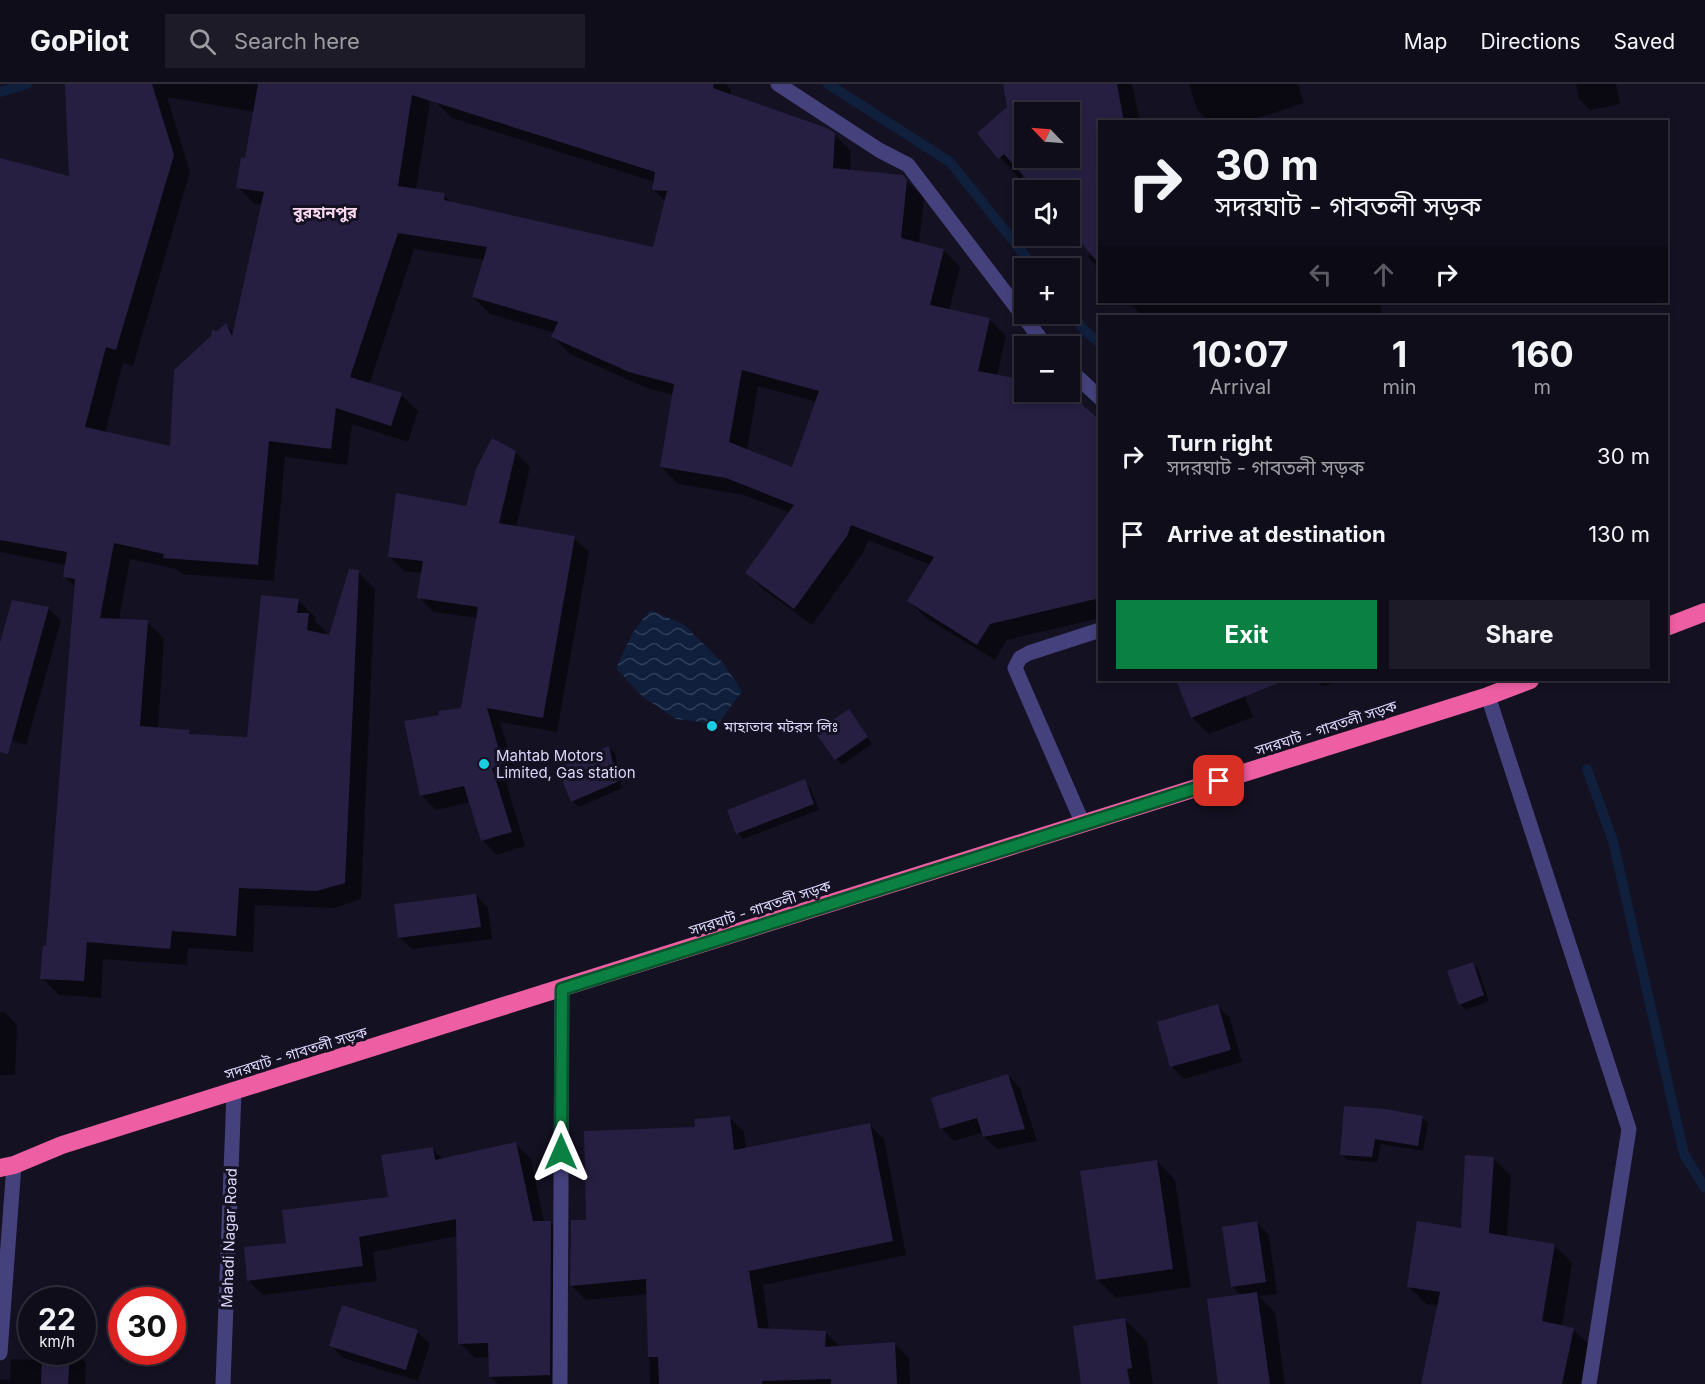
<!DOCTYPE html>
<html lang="en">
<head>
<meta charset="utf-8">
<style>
  :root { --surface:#0f0d1a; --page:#1d1b27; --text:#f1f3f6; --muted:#9b9ca2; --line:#2f2d39; --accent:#0b8043 }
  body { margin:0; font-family:Inter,"Noto Sans Bengali",sans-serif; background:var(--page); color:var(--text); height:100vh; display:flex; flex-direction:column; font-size:22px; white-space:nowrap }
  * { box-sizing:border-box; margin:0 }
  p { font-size:20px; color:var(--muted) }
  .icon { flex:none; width:33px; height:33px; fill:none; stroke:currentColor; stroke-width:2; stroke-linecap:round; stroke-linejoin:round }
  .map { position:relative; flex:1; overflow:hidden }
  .panel { position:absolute; left:1098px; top:231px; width:570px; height:366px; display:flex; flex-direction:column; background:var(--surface); border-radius:0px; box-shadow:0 3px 9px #0003,0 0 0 2px var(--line) }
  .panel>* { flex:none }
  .guide { position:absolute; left:1098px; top:36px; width:570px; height:183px; border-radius:0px; box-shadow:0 3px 9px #0003,0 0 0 2px var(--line); background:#0f0d1a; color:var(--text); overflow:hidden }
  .needle { width:39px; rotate:295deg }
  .buttons { position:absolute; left:1014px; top:18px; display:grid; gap:12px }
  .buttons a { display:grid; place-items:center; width:66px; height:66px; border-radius:0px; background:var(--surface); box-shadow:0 3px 9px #0003,0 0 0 2px var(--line); font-size:30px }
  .speed { position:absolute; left:18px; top:1203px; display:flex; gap:12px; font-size:30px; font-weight:700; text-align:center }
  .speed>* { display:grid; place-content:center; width:78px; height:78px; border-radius:50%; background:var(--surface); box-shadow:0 3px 9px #0003,0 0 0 2px var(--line); line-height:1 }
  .speed small { font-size:15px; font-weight:400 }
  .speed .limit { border:9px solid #d22; background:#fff; color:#111 }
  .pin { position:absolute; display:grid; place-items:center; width:51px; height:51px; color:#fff; margin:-26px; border-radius:12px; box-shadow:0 3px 9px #0006 }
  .me { position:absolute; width:66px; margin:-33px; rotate:0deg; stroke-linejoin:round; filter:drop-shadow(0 0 4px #0008) }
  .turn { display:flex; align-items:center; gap:21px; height:126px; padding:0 18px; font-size:27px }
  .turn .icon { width:78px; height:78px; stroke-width:2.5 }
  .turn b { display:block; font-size:42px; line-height:51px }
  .lanes { display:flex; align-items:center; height:57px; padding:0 18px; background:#0003; justify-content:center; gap:30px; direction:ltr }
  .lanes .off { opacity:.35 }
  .eta { display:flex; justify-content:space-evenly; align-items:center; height:102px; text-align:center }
  .eta b { font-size:36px; font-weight:700; line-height:42px }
  .primary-button { display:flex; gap:12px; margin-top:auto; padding:12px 18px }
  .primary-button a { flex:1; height:69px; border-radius:0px; background:var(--accent); color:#fff; font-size:24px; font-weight:700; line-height:69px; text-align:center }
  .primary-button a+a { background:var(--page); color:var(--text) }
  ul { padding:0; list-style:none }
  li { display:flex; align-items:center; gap:18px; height:78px; padding:0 18px }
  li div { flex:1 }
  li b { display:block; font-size:22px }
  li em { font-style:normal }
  header { display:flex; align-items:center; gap:36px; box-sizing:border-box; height:84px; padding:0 30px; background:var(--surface); border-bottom:2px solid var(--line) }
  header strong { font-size:28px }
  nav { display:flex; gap:33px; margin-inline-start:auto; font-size:21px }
  .search { width:420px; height:54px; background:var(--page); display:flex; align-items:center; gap:15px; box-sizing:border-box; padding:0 21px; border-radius:0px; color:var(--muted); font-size:22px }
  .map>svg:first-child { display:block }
  .water { fill:url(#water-waves) }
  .shadow { fill:#0007; fill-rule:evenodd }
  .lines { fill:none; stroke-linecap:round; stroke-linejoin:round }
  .stream { stroke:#0f1f3c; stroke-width:10 }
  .building { fill:#261f41; fill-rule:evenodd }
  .street { stroke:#44417c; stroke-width:15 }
  .highway { stroke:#ed5fa2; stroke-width:18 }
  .route-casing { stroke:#07532c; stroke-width:15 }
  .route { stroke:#0b8043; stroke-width:10 }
  .poi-dot { fill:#1acde2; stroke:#141122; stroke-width:2 }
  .labels { text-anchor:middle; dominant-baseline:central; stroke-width:6; stroke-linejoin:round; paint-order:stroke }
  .poi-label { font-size:15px; fill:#dbd6fa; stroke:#141122; text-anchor:start }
  .street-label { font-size:15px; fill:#dbd6fa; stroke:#141122 }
  .neighbourhood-label { font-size:16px; font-weight:bold; fill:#fad8ee; stroke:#141122 }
</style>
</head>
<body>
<header>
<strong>GoPilot</strong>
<div class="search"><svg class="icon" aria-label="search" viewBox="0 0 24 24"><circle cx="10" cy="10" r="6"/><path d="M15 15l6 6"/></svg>Search here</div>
<nav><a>Map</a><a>Directions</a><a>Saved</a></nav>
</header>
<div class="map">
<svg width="1705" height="1300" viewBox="0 0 1705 1300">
  <defs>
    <pattern id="water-waves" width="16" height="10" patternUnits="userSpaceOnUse" patternTransform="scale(1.5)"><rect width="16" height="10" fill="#0f1f3c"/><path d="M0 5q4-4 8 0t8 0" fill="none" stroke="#313f59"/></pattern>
  </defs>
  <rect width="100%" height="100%" fill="#141122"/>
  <!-- water -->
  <path class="water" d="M650 526 683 540 723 579 742 607 718 640 676 635 643 613 616 584 633 548Z"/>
  <!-- shadow -->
  <g class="shadow">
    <path d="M82 0 413 1 430 18 416 106 444 111 453 120 654 164 666 118 653 105 655 98 452 34 435 17 440 0H726L731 6V12L834 50 851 67 850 87 903 93 924 114 919 160 943 166 960 183 949 227 989 235 1006 252 997 292 1024 297V308H1064L1100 338V534L1007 556 995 576 926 534 909 517 931 481 868 456 863 469 812 541 764 506 747 489 790 429 744 411 678 400 661 383 674 311 647 304 570 270 553 253 555 249 490 230 473 213 484 176 414 165 369 301 401 311 418 327 408 358 352 340 347 381 285 373 274 497 182 490 176 485 130 475 119 536 147 538 164 555 158 645 189 648 193 651 248 655 298 516 315 533V537L326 548 325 552 330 553 358 488 375 505 361 815 334 824 255 821 253 868 188 864 187 881 103 875 101 914 59 911 42 894 47 863 76 504 64 492 66 481 0 468V76L70 94ZM167 13 255 28 246 76 238 103 255 120 263 121 234 249 226 241 217 249 171 364 105 349 123 279 133 282 190 88ZM758 302 817 318 793 385 747 367Z"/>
    <path d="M1005 0H1132L1140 38H1100V186L1087 172 1093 171 1070 143V106H1038L1024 91 1020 95 979 49 1009 23ZM1024 28H1070V74H1024Z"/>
    <path d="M1189 0H1298L1304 19 1246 38H1209L1197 26Z"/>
    <path d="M1576 0H1616L1620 20 1590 26 1579 15Z"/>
    <path d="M1129 218H1380L1382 232H1143Z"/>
    <path d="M515 368 530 383 516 444 574 454 589 468 557 648 500 638 517 695 506 698 525 762 497 771 482 756 471 718 436 726 421 711 440 632 462 625 478 534 433 528 419 513 423 489 404 487 389 472 467 424Z"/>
    <path d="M13 518 49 525 61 537 26 661 0 653V564Z"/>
    <path d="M1177 596H1263L1241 603 1253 633 1209 650 1192 633Z"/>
    <path d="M1316 596H1347L1323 602Z"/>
    <path d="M854 633 872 660 842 681 836 675Z"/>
    <path d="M609 664 615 669 622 704 579 723 573 717Z"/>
    <path d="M804 697 810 703 819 726 743 755 738 749Z"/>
    <path d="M476 811 488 824 492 855 412 865 399 853Z"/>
    <path d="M1472 880 1478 885 1489 917 1466 926 1460 920Z"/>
    <path d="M1218 922 1230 934 1242 978 1184 995 1171 982Z"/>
    <path d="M0 928H5L17 941 15 991H0Z"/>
    <path d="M1008 991 1020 1004 1037 1057 997 1065 984 1053 983 1048 954 1057 942 1045 933 1015Z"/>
    <path d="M729 1033 744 1048 746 1065 869 1040 884 1055 906 1171 763 1201 769 1246 825 1248 840 1263 895 1260 909 1274 910 1300H650L648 1210 586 1216 572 1202 588 1137 697 1045Z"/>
    <path d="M1422 1033 1428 1039 1423 1067 1381 1060 1377 1078 1348 1076 1342 1070Z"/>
    <path d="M516 1060 531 1075 544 1138H550L565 1153V1300H498L490 1292V1273L475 1274 460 1259 458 1152 373 1168 377 1197 263 1211 248 1196 288 1160 389 1115 432 1065 443 1075Z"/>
    <path d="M1493 1074 1511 1092 1507 1153 1554 1161 1572 1179 1562 1243 1573 1245 1591 1263 1583 1300H1422L1439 1222 1426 1220 1408 1202 1462 1146Z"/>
    <path d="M1157 1077 1175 1096 1191 1203 1116 1214 1098 1196Z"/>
    <path d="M1257 1139 1269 1151 1277 1210 1259 1212 1275 1228 1285 1300H1220L1242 1212 1232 1202Z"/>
    <path d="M1125 1236 1147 1258 1153 1300H1086Z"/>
    <path d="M417 1248 430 1260 418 1297 343 1274 331 1261Z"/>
    <path d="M44 1268H74L86 1279 85 1300H0V1295L10 1296 11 1275 44 1276Z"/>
  </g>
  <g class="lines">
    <!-- stream -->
    <g class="stream">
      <path d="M828 0 950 78 1035 184"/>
      <path d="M0 8 27 0"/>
      <path d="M1070 227 1085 247 1100 259"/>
      <path d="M1587 685 1613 757 1684 1070 1705 1104"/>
    </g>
  </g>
  <!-- building -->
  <g class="building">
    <path d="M65 0H152L174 71 116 266 106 263 85 343 170 362 174 286 211 252 212 246 217 247 226 239 232 252 264 108 236 104 241 73 245 74 258 0H714L713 4 827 44 835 49 833 84 903 91 907 96 901 154 944 165 930 221 990 234 978 287 1024 296V308H1067L1100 336V514L990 540 977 561 907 517 934 473 851 441 847 452 794 525 745 489 794 421 726 394 660 383 674 300 629 288 551 253 558 238 472 213 487 163 398 149 350 293 402 309 391 342 336 324 331 365 269 357 258 481 163 474 164 470 114 459 100 534 148 536 140 642 190 646 189 650 247 653 261 511 299 515 297 529H309L307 546 329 551 349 485 359 486 345 799 316 807 239 804 236 852 172 847 170 865 87 858 84 897 40 895 43 861 46 862 75 495 63 493 67 468 0 456V74L69 92ZM412 11 655 88 652 106 667 107 653 163 444 116 445 109 398 102ZM742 286 819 307 792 383 729 358Z"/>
    <path d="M1003 0H1117L1124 38H1100V181L1070 146V106H1036L1004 70 998 75 977 49 1007 23ZM1024 28H1070V74H1024Z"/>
    <path d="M492 354 516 367 499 439 575 452 543 634 487 624 503 680 492 684 512 748 481 757 464 702 420 712 404 637 439 631 438 627 461 624 478 523 417 514 423 477 388 473 396 409 466 422 476 385Z"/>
    <path d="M12 516 49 523 8 670 0 668V559Z"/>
    <path d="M1176 596H1283V597L1191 634Z"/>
    <path d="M849 625 868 653 835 676 815 648Z"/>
    <path d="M609 662 617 698 571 718 557 684Z"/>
    <path d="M805 695 814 720 736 750 727 726Z"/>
    <path d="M476 810 481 843 398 854 394 820Z"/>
    <path d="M1473 878 1484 911 1459 921 1447 887Z"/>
    <path d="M1218 920 1231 966 1170 983 1157 938Z"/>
    <path d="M1008 990 1025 1045 983 1053 977 1034 940 1045 931 1014Z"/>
    <path d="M1344 1022 1385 1025 1423 1032 1418 1062 1375 1055 1372 1073 1340 1071Z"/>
    <path d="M730 1032 734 1066 870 1039 893 1157 749 1187 758 1244 826 1247 825 1263 895 1258 897 1300H831V1295L762 1297V1300H659L658 1273H648L646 1195 570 1202 571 1136H586L584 1047 695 1043 694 1035Z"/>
    <path d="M516 1058 533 1137H551L550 1291 489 1293 488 1259 458 1260 456 1135 359 1153 363 1182 247 1197 244 1163 286 1159 282 1126 388 1113 381 1071 433 1063 435 1076Z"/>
    <path d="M1465 1071 1494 1073 1489 1149 1555 1160 1542 1237 1574 1244 1562 1300H1421L1440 1208 1407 1203 1417 1137 1461 1144Z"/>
    <path d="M1157 1076 1173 1185 1096 1196 1080 1087Z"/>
    <path d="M1257 1137 1266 1198 1231 1203 1222 1143Z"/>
    <path d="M1257 1208 1270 1300H1218L1207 1215Z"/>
    <path d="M342 1221 418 1246 406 1286 329 1262Z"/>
    <path d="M1125 1234 1132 1284 1127 1285 1130 1300H1081L1073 1242Z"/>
    <path d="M42 1268H70L68 1300H41Z"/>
  </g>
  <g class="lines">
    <!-- street -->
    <g class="street">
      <path d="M778 0 879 66 908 81 1046 262"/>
      <path d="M1070 286 1100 314"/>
      <path d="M1488 612 1629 1045 1589 1300"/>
      <path d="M1083 740 1015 584 1020 574 1029 569 1100 546"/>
      <path d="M0 1269 14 1081"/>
      <path d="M223 1300 234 1008"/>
      <path d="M560 1300 562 905"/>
    </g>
    <!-- highway -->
    <g class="highway">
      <path d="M1666 543 1705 528"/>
      <path d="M0 1084 14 1081 62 1061 1377 647 1488 612 1530 596"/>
    </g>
  </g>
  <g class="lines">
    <!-- route casing -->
    <g class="route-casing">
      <path id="route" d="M561 1068 562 905 1219 697"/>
    </g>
    <!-- route -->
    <use href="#route" class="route"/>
  </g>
  <!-- markers -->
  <g class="poi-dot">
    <circle cx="712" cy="642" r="6"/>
    <circle cx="484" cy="680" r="6"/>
  </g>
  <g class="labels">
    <!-- poi labels -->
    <g class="poi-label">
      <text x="724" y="642">মাহাতাব মটরস লিঃ</text>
      <text x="496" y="671">Mahtab Motors<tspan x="496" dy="17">Limited, Gas station</tspan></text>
    </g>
    <!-- street labels -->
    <g class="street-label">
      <text transform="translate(1326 644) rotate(-18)">সদরঘাট - গাবতলী সড়ক</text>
      <text transform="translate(760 824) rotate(-18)">সদরঘাট - গাবতলী সড়ক</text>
      <text transform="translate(296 969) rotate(-17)">সদরঘাট - গাবতলী সড়ক</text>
      <text transform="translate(229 1154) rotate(-88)">Mahadi Nagar Road</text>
    </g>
    <!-- neighbourhood labels -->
    <g class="neighbourhood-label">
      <text x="325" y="128">বুরহানপুর</text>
    </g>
  </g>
</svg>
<div class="buttons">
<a><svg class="needle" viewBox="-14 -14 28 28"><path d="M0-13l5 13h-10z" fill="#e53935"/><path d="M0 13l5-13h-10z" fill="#9b9ca2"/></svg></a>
<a><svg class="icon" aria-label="sound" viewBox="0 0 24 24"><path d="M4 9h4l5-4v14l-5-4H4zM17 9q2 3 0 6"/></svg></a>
<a>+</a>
<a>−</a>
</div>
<div class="speed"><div>22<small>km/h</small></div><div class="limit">30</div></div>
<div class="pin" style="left:1219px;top:697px;background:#d93025"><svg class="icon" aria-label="arrive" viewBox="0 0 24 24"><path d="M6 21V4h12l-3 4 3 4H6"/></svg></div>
<svg class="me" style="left:561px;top:1068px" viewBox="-20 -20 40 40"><path d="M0-17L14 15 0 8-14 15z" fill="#0b8043" stroke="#fff" stroke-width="4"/></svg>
<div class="guide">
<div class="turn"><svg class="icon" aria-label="right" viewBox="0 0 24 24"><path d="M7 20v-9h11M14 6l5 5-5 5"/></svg><div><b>30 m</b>সদরঘাট - গাবতলী সড়ক</div></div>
<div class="lanes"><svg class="icon off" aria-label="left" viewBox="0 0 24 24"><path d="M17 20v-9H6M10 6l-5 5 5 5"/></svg><svg class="icon off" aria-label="ahead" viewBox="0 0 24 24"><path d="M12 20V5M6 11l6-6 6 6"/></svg><svg class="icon" aria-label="right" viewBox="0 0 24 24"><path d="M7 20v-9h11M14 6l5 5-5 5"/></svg></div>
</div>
<section class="panel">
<div class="eta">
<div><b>10:07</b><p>Arrival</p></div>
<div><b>1</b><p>min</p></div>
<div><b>160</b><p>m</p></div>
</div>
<ul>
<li><svg class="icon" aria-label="right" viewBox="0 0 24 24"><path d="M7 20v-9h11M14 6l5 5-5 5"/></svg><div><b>Turn right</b><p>সদরঘাট - গাবতলী সড়ক</p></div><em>30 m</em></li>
<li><svg class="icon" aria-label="arrive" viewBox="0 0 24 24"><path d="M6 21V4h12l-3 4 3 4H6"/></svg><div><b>Arrive at destination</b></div><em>130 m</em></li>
</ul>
<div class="primary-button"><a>Exit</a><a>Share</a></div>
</section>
</div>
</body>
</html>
